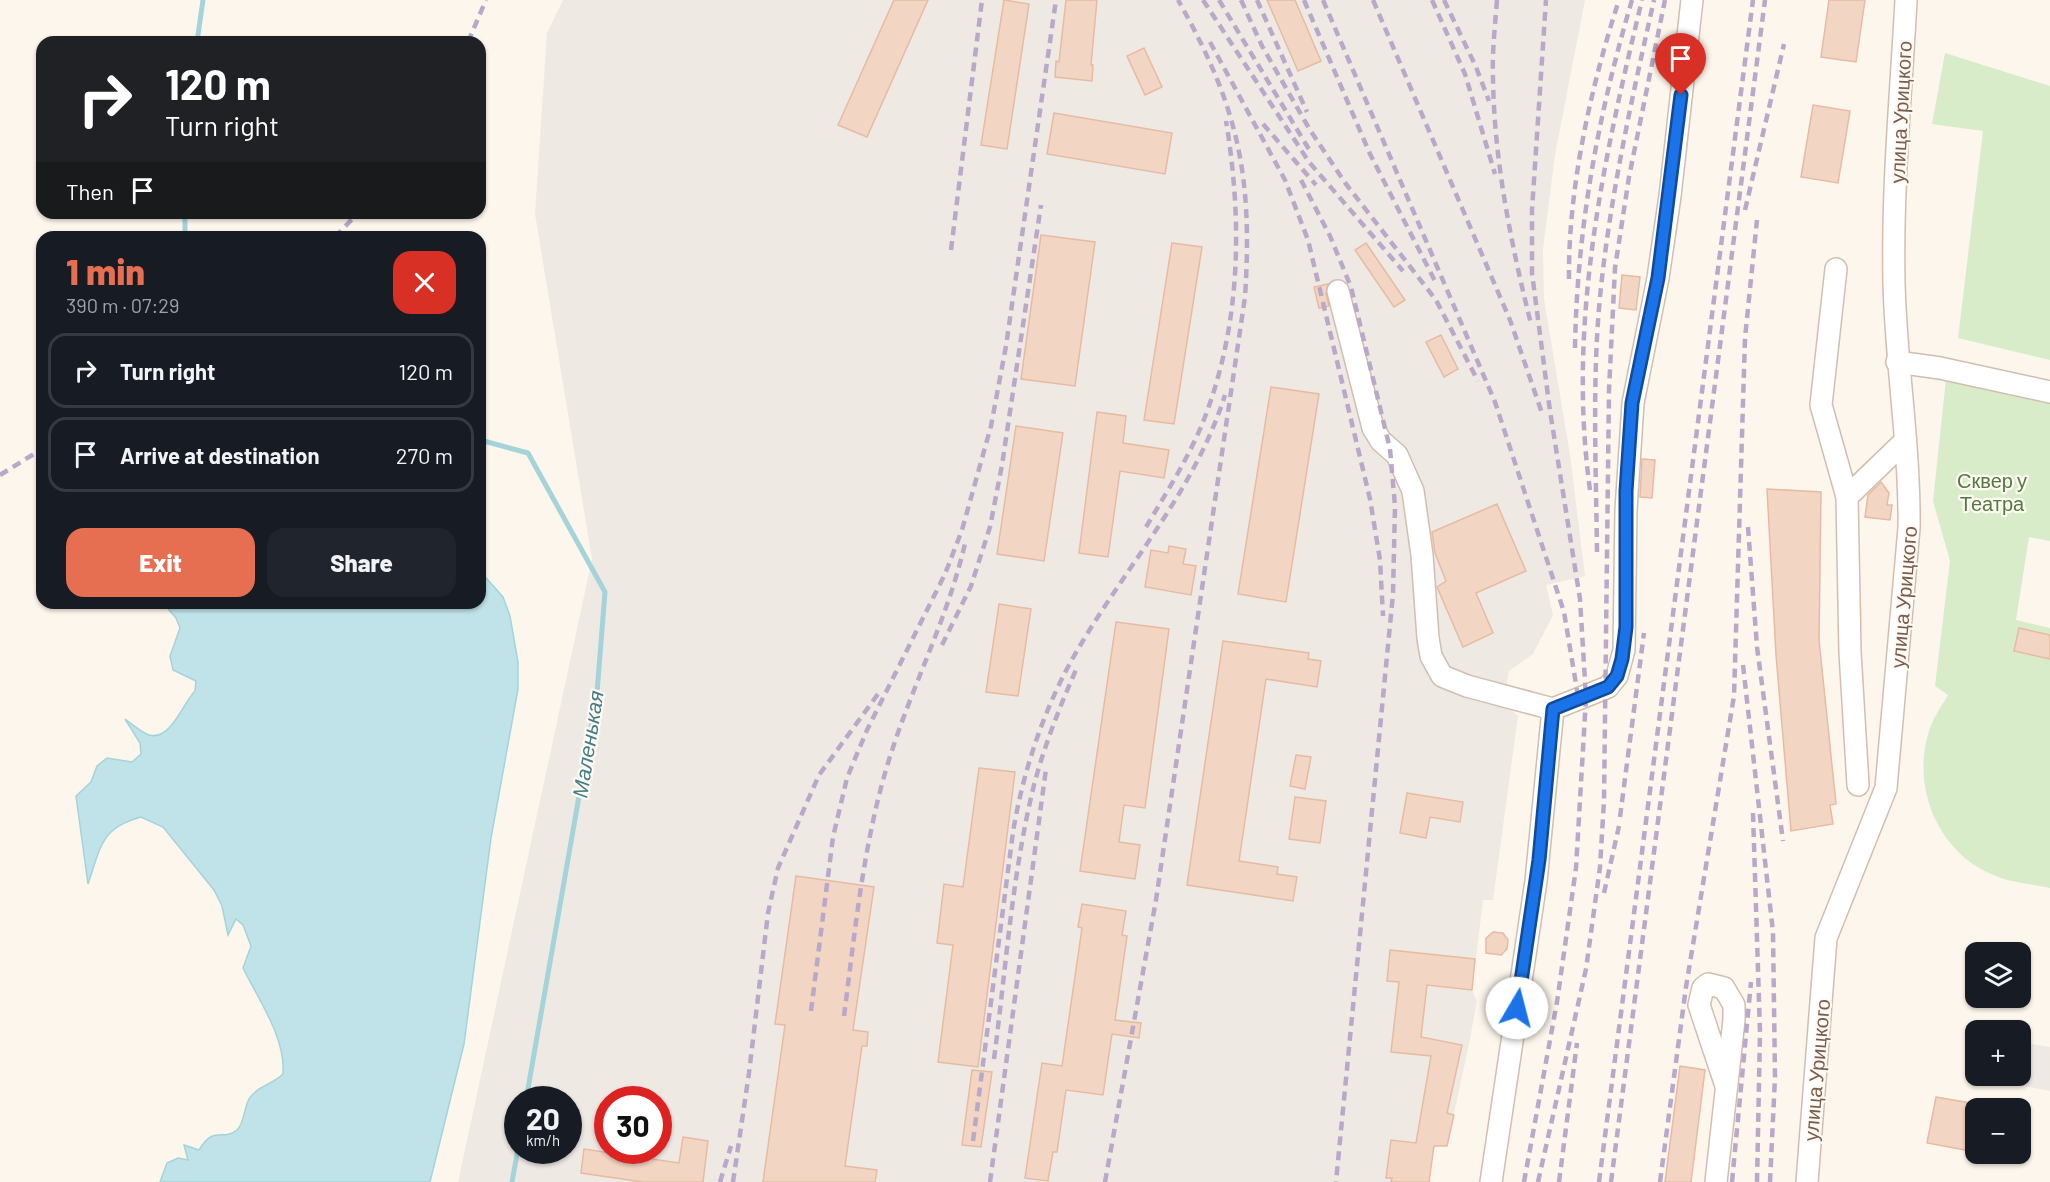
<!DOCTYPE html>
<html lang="en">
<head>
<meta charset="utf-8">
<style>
  :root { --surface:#171b24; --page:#20242c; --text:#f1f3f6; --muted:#9ea1a6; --line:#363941; --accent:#e76f51 }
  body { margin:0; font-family:Barlow,sans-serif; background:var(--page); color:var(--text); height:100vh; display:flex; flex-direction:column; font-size:22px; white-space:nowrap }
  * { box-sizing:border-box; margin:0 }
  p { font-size:20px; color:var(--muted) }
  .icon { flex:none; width:33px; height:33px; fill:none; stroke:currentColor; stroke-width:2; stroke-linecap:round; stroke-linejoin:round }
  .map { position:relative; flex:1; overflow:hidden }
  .side { position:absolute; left:36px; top:231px; width:450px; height:378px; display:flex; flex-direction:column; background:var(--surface); border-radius:18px; box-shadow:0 2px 4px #0004 }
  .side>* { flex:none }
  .hud { position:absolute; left:36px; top:36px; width:450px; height:183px; border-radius:18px; box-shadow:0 2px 4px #0004; background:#202124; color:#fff; overflow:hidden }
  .tools { position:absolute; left:1965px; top:942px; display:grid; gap:12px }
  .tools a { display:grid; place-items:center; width:66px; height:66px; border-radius:12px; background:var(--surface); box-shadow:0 2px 4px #0004; font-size:30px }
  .speed { position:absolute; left:504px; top:1086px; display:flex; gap:12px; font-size:30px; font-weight:700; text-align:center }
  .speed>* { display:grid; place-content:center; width:78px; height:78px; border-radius:50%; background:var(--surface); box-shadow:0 2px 4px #0004; line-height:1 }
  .speed small { font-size:15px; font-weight:400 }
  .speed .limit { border:9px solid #d22; background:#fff; color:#111 }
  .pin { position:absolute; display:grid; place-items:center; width:51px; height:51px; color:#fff; margin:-62px -26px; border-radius:50% 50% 50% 0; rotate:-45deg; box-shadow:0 0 6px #0007 }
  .pin .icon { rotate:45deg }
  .me { position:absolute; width:66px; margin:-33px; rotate:8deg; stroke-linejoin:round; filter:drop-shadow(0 0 4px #0008) }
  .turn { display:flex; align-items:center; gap:21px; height:126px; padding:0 30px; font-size:27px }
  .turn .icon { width:78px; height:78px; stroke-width:2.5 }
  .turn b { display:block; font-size:42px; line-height:51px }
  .then { display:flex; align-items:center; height:57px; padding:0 30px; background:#0003; gap:12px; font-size:22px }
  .round { display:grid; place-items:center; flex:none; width:63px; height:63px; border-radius:18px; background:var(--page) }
  .head { display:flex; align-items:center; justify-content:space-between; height:102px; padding:0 30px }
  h1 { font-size:36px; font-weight:800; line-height:45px; color:var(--accent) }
  .action { display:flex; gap:12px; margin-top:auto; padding:12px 30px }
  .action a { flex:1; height:69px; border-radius:18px; background:var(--accent); color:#fff; font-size:24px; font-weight:800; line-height:69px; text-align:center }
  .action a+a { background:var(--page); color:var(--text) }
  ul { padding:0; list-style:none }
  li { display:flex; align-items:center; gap:18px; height:75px; margin:0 12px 9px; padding:0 18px; border:3px solid var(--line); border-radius:18px }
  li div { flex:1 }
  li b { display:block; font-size:22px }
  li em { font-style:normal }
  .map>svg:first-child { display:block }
  .industrial { fill:#efe9e4; fill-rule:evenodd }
  .green { fill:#d8ecc9 }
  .water { fill:#bfe3e8; stroke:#a5d3da; stroke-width:1.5 }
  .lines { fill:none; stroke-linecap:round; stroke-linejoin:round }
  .stream { stroke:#a5d3da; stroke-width:5 }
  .building { fill:#f3d5c3; stroke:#e6bba3; stroke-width:1.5 }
  .minor-casing { stroke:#d1beb0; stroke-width:24 }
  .minor { stroke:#fff; stroke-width:21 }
  .rail { stroke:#b9a8c9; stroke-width:4.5; stroke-dasharray:9 6; stroke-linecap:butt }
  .route-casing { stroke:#114b97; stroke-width:15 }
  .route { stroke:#1a73e8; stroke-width:10 }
  .labels { text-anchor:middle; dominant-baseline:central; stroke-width:4.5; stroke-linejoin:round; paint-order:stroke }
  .street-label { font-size:20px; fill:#7a5c4d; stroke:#fffaf3 }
  .park-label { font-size:20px; fill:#537a41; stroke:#fffaf3 }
  .water-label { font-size:21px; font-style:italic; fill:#437c86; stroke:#fffaf3 }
</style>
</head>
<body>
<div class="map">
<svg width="2050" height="1182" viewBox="0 0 2050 1182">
  <rect width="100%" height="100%" fill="#fdf6ec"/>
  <!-- industrial -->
  <g class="industrial">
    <path d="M563 0H1585L1555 155 1543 249 1544 299 1570 455 1585 576 1546 585 1553 615 1533 654 1509 671 1503 703 1518 716 1493 900H1483L1472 990 1477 1001 1469 1044 1447 1146H1434L1429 1181 1435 1182H458L592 559 535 214 547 33ZM518 1100H568V1150H518ZM608 1100H658V1150H608Z"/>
    <path d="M2021 1042 2050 1047V1091L2003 1082 2005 1076H2020Z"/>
  </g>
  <!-- green -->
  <g class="green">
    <path d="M1945 53 2050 86V360L1958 338 1983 131 1932 124Z"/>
    <path d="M1946 379 2050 402V541L2029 537 2016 620 2050 628V888C2033 884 2012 883 1996 876 1937 854 1910 785 1930 728 1934 716 1942 706 1948 695L1935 686 1950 561 1933 501Z"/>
  </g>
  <!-- water -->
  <path class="water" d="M480 571 503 597 510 616 518 662V689L491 838 464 1044 430 1182H160L167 1163 178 1158 188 1160 184 1145 199 1150C215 1124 222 1142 237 1130 244 1124 244 1108 249 1099 256 1087 273 1084 283 1074 286 1038 258 999 243 968L251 946 243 925 236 919 228 935 222 906 214 890 163 827 141 817C100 828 101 847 88 884L76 796 91 782 97 766 107 758 132 762 141 754 140 743 125 719C132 724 141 732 149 735 171 741 183 703 195 691L196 681 173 670 170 656 180 628 176 618 163 603H480Z"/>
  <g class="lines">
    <!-- stream -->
    <g class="stream">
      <path d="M197 42 203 0"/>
      <path d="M185 237V213"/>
      <path d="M480 440 528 453 605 592 597 693 526 1100"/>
      <path d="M512 1182 518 1149"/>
    </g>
  </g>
  <!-- building -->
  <g class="building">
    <path d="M894 0H928L867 137 838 125Z"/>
    <path d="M1004 0 1029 4 1007 149 981 145Z"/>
    <path d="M1066 0H1097L1091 65H1093L1092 81 1055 77 1056 61 1059 62Z"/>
    <path d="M1267 0H1295L1321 61 1298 71Z"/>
    <path d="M1829 0H1865L1856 62 1821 57Z"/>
    <path d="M1144 48 1162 87 1145 95 1127 56Z"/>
    <path d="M1813 105 1850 111 1838 183 1801 177Z"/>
    <path d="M1054 113 1172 133 1165 174 1047 154Z"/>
    <path d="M1041 235 1095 242 1075 386 1021 379Z"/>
    <path d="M1172 243 1202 247 1174 424 1144 420Z"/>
    <path d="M1366 243 1405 300 1394 307 1355 250Z"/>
    <path d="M1622 275 1640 277 1636 310 1619 308Z"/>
    <path d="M1328 284 1326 294 1329 306 1319 308 1314 287Z"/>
    <path d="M1441 335 1458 369 1444 377 1426 342Z"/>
    <path d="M1271 387 1319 394 1286 602 1238 594Z"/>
    <path d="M1097 412 1126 416 1123 443 1169 450 1164 478 1120 471 1108 557 1079 553Z"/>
    <path d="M1016 426 1063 433 1044 561 997 554Z"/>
    <path d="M1642 459 1655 460 1652 498 1640 497Z"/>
    <path d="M1881 482 1889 493 1887 505H1892L1890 520 1865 517 1868 495Z"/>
    <path d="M1767 489 1821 492 1819 640 1836 804 1830 805 1833 824 1791 831 1776 655Z"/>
    <path d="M1497 504 1526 571 1476 593 1493 633 1463 647 1437 587 1446 581 1435 553 1432 532Z"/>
    <path d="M1169 546 1186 549 1183 564 1196 566 1191 595 1145 587 1151 550 1168 553Z"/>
    <path d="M999 604 1031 609 1018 696 986 692Z"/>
    <path d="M1116 622 1169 629 1145 808 1124 805 1119 842 1140 845 1135 879 1080 871Z"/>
    <path d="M2019 628 2050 635V659L2014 651Z"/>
    <path d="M1223 641 1309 653 1308 659 1321 661 1317 687 1266 679 1239 861 1278 867 1277 874 1297 877 1293 901 1187 885Z"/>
    <path d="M1296 755 1311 757 1305 789 1290 786Z"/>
    <path d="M979 768 1015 772 978 1067 938 1062 953 945 937 943 944 884 963 887Z"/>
    <path d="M1407 793 1463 802 1460 822 1430 817 1426 838 1400 833Z"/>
    <path d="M1295 797 1326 801 1320 843 1289 839Z"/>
    <path d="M796 876 874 887 853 1030 868 1032 867 1046H862L845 1166 877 1170 875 1182H763L785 1025 775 1024Z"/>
    <path d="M1082 904 1126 911 1122 935 1127 936 1115 1020 1141 1023 1139 1038 1112 1034 1103 1095 1066 1090 1057 1152H1053L1048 1181 1025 1178 1042 1063 1062 1066 1082 928 1078 927Z"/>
    <path d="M1493 932 1503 933 1508 940 1507 949 1501 955 1486 953V938Z"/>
    <path d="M1390 950 1475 959 1472 990 1427 985 1421 1037 1462 1045 1447 1113 1454 1115 1447 1146H1434L1429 1182H1391L1392 1178H1386L1391 1140 1416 1143 1431 1056 1391 1052 1399 982 1387 981Z"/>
    <path d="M1680 1066 1705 1070 1691 1182H1665Z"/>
    <path d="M972 1070 992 1072 981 1147 962 1145Z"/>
    <path d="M1936 1097 1976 1104V1152L1927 1143Z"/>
    <path d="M683 1137 708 1141 703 1182H643L581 1173 584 1149 679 1163Z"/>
  </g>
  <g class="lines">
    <!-- minor casing -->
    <g class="minor-casing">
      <g id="minor">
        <path d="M1836 269 1821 405 1847 497 1850 652 1858 785"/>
        <path d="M1338 291 1373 428 1381 441 1397 455 1413 491 1422 555 1428 638 1431 656 1442 676 1467 686 1553 709 1608 687 1617 676 1624 650 1626 510 1633 403 1658 278 1670 196 1692 0"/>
        <path d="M1897 362 1940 368 2050 392"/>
        <path d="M1847 497 1905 441"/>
        <path d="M1491 1182 1536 881 1553 709"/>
        <path d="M1716 1182 1734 1020V1005L1724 988 1708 984 1703 988 1699 1005 1726 1086"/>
        <path d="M1807 1182 1826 938 1886 788 1909 528C1910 446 1896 365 1894 283 1892 188 1901 94 1906 0"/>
      </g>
    </g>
    <!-- minor -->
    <use href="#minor" class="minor"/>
    <!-- rail -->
    <g class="rail">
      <path d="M1203 0 1309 162 1403 271"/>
      <path d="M1219 0 1310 151"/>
      <path d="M1241 0 1262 46 1310 130 1346 184 1436 300 1478 381"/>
      <path d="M1257 0 1307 112"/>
      <path d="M1304 0 1370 154 1437 285"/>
      <path d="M1323 0 1495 402 1564 612 1579 702"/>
      <path d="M1373 0 1510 320 1543 416"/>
      <path d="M1432 0 1465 74 1495 174"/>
      <path d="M1444 0 1476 67 1489 101"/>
      <path d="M1497 0C1495 26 1492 52 1493 78 1494 160 1511 244 1531 324"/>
      <path d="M468 42 486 0"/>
      <path d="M1210 42 1285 180 1308 240 1370 499 1380 560 1383 616"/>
      <path d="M1263 124 1316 185"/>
      <path d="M1301 180 1330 236 1351 287 1390 449 1395 506 1393 594 1336 1182"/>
      <path d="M1745 210 1784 44"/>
      <path d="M335 237 358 213"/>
      <path d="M951 250 982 0"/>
      <path d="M1569 279C1568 188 1591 86 1619 0"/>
      <path d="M1575 348C1577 228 1598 115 1632 0"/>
      <path d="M0 475 42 449"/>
      <path d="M1590 490C1567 324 1603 161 1642 0"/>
      <path d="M1146 527C1165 495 1186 462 1201 427 1241 329 1243 224 1226 121"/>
      <path d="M1748 527 1757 647 1783 841"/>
      <path d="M1597 552C1596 467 1592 381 1600 297 1610 196 1632 98 1654 0"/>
      <path d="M942 645 971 586 990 527 1002 465 1041 205"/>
      <path d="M1743 665 1773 932 1775 1077 1770 1182"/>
      <path d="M1753 813 1760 1032 1757 1182"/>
      <path d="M1620 817 1644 633"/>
      <path d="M1604 893 1619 826"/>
      <path d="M811 1011 833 837 847 778 867 730 945 574 962 530 991 426 1006 346 1056 0"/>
      <path d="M844 1016C855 932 863 845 888 763 911 687 949 617 966 539"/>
      <path d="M994 1059C1006 968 1012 874 1034 785 1045 743 1061 704 1078 665"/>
      <path d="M973 1141 1013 832C1023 771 1044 709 1074 656 1124 568 1194 493 1225 395"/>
      <path d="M720 1182 731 1146"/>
      <path d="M733 1182 749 1073 768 913 778 868 819 775 878 694"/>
      <path d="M990 1182 1046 769"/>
      <path d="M1105 1182 1156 900 1245 297C1253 175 1238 106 1178 0"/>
      <path d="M1524 1182 1557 1002 1576 868 1586 698 1580 599 1550 411 1532 273V210L1546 0"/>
      <path d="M1538 1182 1586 969 1600 867 1604 801 1609 390 1615 268 1629 177 1665 0"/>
      <path d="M1559 1182 1577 1043"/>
      <path d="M1599 1182 1753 0"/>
      <path d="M1611 1182 1765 0"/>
      <path d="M1660 1182 1686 987 1734 696 1745 338 1757 220"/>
      <path d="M1732 1182 1751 982"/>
    </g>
  </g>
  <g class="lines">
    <!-- route casing -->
    <g class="route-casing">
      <path id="route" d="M1517 1008 1539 860 1553 709 1608 687 1617 676 1622 659 1626 627V491L1632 403 1658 278 1681 95"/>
    </g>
    <!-- route -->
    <use href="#route" class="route"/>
  </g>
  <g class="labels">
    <!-- street labels -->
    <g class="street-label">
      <text transform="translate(1900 112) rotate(-87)">улица Урицкого</text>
      <text transform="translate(1903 597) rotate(-85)">улица Урицкого</text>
      <text transform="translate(1816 1070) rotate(-85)">улица Урицкого</text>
    </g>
    <!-- park labels -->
    <g class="park-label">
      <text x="1992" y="480">Сквер у<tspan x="1992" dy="23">Театра</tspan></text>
    </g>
    <!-- water labels -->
    <g class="water-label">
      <text transform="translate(587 744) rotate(-81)">Маленькая</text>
    </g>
  </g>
</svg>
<div class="tools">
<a><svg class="icon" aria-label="layers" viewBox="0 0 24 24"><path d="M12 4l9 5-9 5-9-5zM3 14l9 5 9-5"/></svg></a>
<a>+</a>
<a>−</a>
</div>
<div class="speed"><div>20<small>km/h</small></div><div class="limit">30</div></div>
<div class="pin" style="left:1681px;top:95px;background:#d93025"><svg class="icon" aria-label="arrive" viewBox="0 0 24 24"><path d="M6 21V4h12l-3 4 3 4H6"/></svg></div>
<svg class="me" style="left:1517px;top:1008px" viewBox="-20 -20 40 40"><circle r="19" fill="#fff"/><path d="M0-13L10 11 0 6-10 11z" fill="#1a73e8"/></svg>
<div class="hud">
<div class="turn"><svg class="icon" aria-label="right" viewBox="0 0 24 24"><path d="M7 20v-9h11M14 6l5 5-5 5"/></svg><div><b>120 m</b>Turn right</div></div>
<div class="then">Then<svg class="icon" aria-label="arrive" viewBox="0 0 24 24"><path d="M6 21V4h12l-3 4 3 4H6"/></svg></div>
</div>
<section class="side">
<div class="head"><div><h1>1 min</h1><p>390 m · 07:29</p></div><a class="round" style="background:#d93025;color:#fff"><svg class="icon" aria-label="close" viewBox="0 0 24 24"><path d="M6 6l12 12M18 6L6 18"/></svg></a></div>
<ul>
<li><svg class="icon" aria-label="right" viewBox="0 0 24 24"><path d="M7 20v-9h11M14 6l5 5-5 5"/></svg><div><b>Turn right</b></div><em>120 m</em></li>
<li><svg class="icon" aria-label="arrive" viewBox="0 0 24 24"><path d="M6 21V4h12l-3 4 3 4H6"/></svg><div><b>Arrive at destination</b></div><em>270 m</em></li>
</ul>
<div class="action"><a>Exit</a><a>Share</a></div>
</section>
</div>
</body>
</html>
